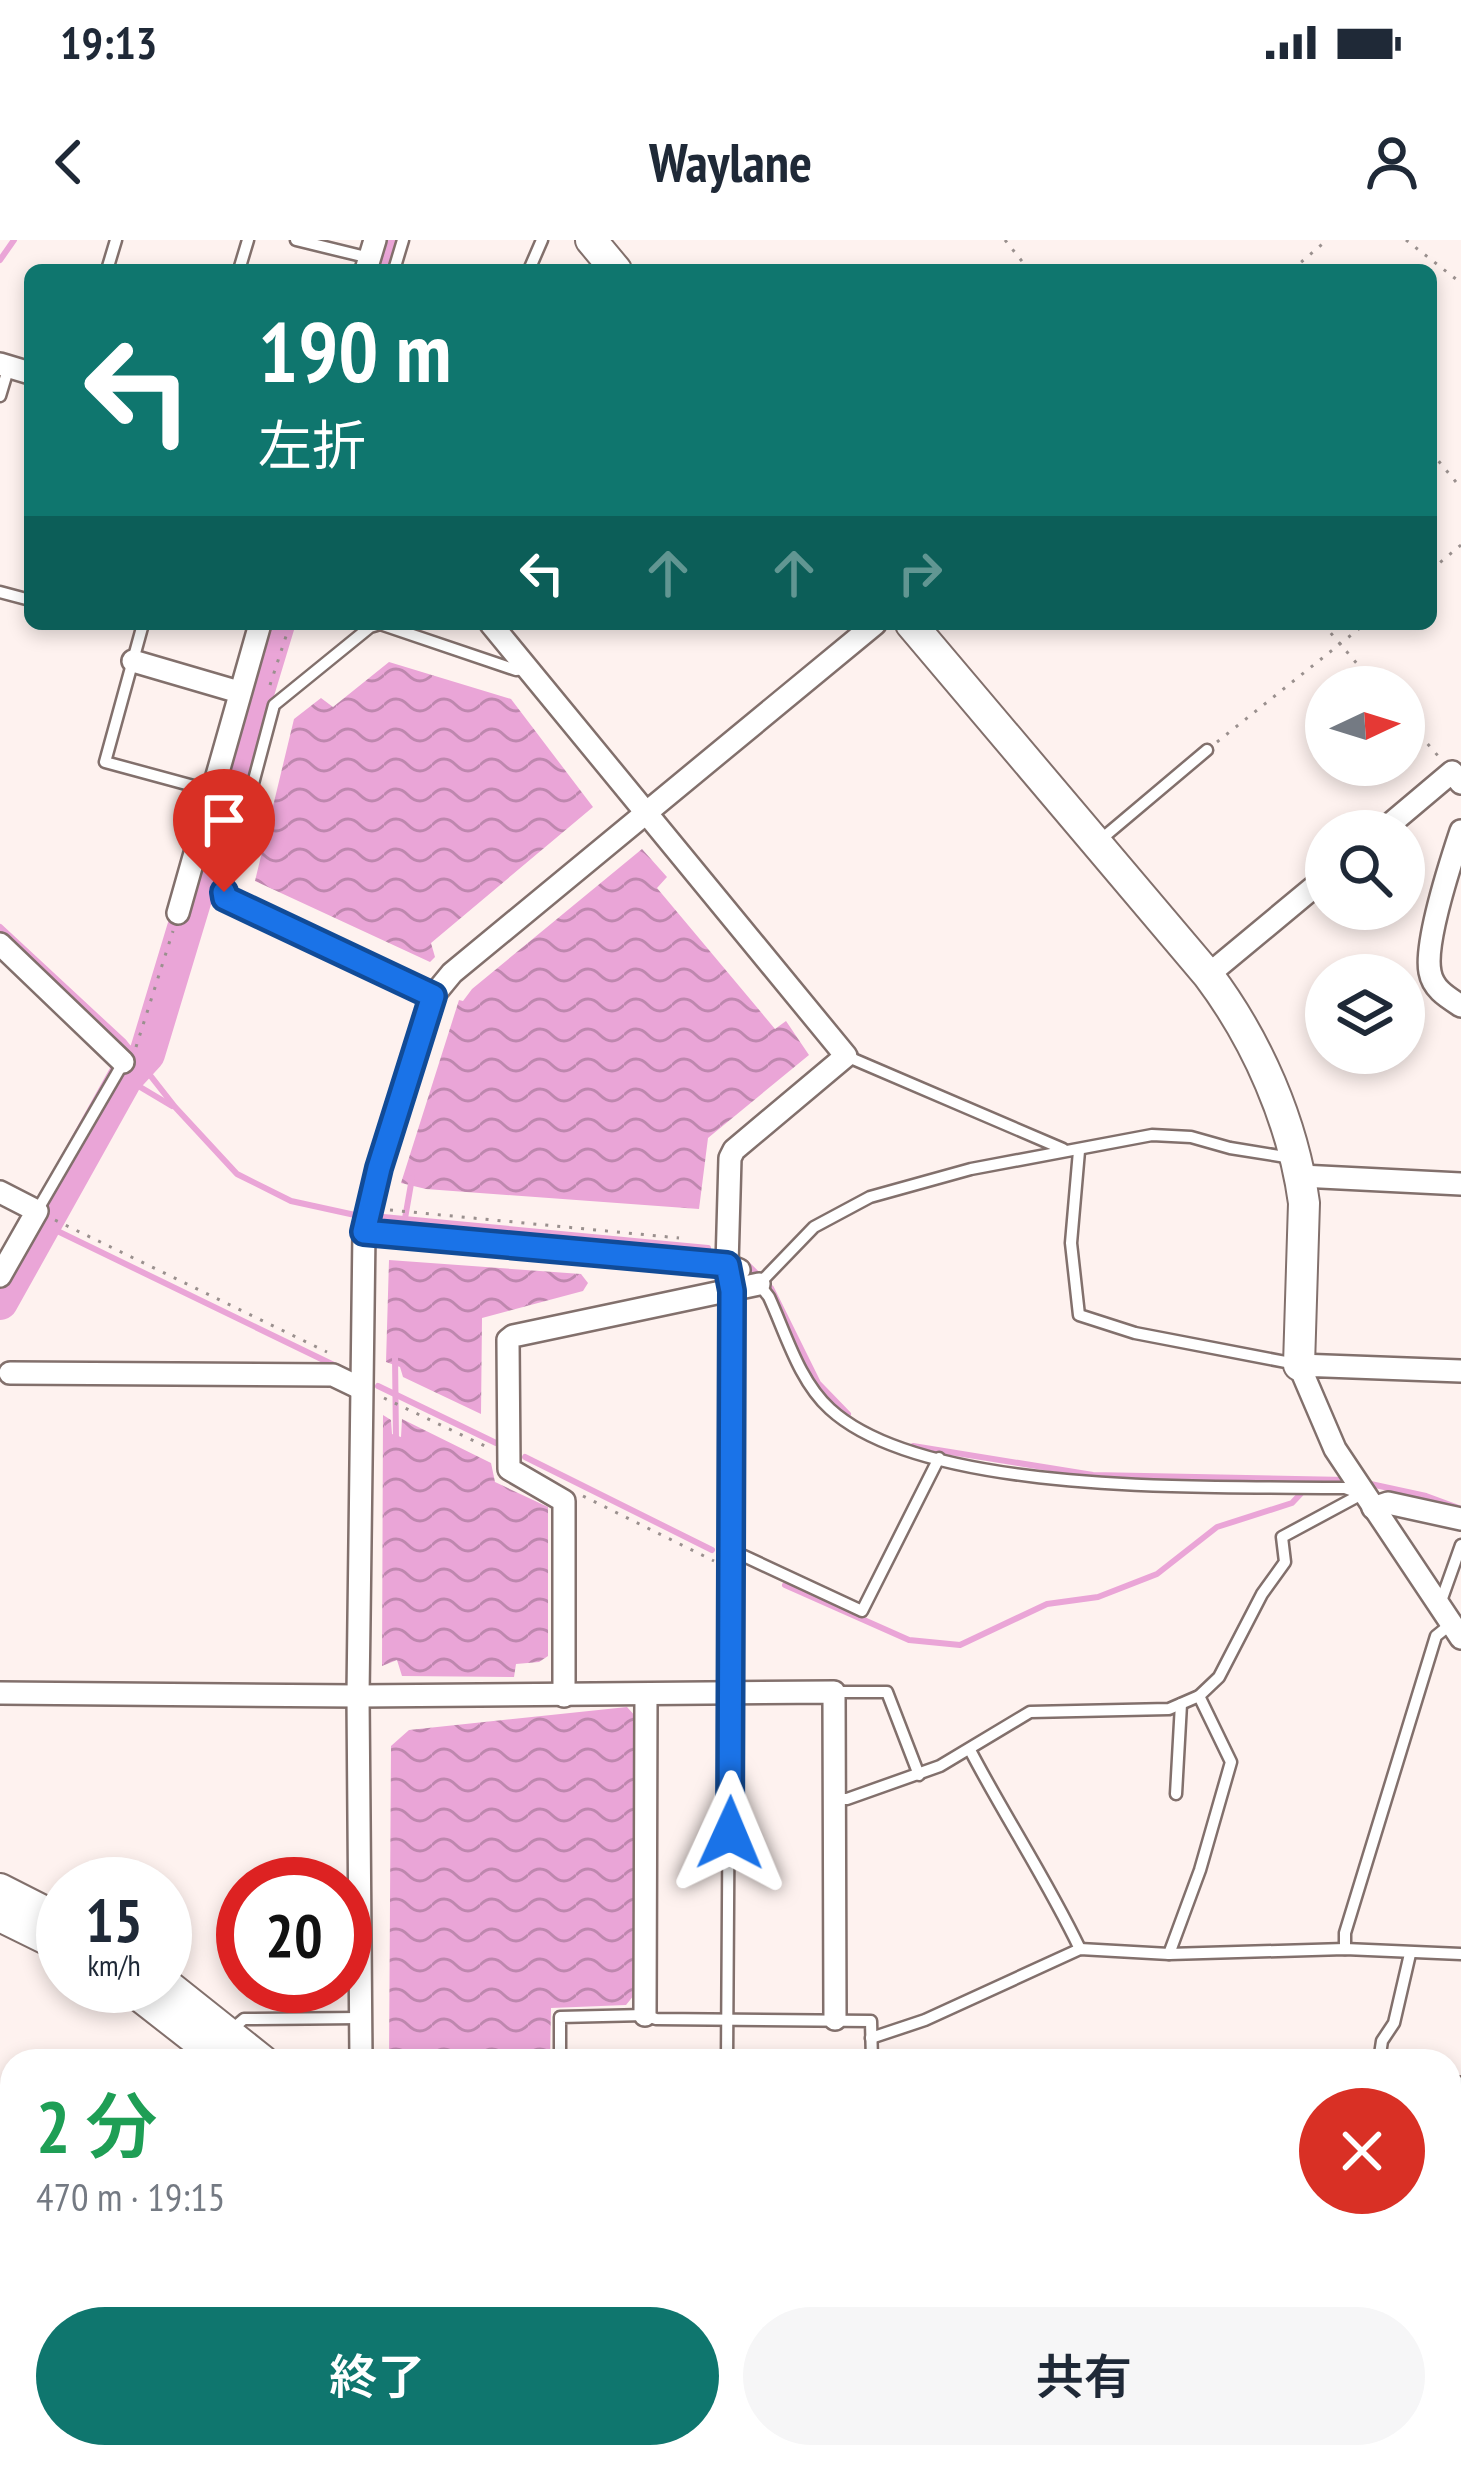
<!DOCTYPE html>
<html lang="ja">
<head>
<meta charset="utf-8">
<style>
  :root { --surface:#fff; --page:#f6f6f7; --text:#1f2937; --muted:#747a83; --accent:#0f766e }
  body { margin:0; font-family:"PT Sans Narrow","Noto Sans JP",sans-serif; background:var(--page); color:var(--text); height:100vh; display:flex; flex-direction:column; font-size:45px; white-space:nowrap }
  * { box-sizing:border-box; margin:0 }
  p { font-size:39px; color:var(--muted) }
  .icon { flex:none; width:66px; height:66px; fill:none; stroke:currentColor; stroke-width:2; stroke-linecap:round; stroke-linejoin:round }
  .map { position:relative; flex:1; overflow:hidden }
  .sheet { position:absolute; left:0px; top:1809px; width:1461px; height:420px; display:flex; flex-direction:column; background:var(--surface); border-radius:36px 36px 0 0; box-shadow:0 6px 18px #0003 }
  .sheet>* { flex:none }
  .hud { position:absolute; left:24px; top:24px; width:1413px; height:366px; border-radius:18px; box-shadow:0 6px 18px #0003; background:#0f766e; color:#fff; overflow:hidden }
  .needle { width:78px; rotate:86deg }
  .buttons { position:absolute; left:1305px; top:426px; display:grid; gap:24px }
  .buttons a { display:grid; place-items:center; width:120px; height:120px; border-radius:50%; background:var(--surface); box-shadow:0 6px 18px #0003; font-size:60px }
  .speed { position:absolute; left:36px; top:1617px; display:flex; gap:24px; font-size:60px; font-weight:700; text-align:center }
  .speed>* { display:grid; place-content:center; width:156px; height:156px; border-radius:50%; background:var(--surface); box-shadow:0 6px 18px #0003; line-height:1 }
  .speed small { font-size:30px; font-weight:400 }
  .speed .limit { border:18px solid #d22; background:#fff; color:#111 }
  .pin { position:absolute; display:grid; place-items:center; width:102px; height:102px; color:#fff; margin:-123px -51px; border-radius:50% 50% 50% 0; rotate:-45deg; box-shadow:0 0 12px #0007 }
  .pin .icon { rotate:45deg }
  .me { position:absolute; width:132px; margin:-66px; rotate:1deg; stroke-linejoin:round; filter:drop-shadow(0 0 9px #0008) }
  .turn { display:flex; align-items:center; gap:42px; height:252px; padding:0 36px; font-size:54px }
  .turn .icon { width:156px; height:156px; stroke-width:2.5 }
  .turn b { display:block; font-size:84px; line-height:102px }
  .lanes { display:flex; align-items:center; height:114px; padding:0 36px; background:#0003; justify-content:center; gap:60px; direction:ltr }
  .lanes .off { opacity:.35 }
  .round { display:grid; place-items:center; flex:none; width:126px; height:126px; border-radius:63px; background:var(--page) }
  .summary { display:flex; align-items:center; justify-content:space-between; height:204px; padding:0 36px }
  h1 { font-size:72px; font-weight:600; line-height:90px; color:#1e9e55 }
  .cta { display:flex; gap:24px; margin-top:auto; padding:24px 36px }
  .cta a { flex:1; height:138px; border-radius:72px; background:var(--accent); color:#fff; font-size:48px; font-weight:600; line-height:138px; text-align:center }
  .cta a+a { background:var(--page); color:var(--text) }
  .status { display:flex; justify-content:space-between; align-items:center; height:84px; padding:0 60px; background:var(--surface); direction:ltr }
  .status svg { height:33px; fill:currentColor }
  header { display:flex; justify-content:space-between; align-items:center; height:156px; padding:0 36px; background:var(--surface); font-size:54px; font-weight:600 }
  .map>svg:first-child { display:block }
  .water { fill:url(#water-waves) }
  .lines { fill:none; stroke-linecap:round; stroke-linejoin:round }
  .stream { stroke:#eaa5d7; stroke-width:6 }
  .river { stroke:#eaa5d7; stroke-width:36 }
  .lane-casing { stroke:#82706c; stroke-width:15 }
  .street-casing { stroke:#82706c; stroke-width:26 }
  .secondary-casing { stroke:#82706c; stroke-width:34 }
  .path { stroke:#9a908e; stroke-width:3; stroke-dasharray:3 9; stroke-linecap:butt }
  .lane { stroke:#fff; stroke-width:10 }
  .street { stroke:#fff; stroke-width:21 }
  .secondary { stroke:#fff; stroke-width:30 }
  .route-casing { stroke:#114b97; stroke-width:30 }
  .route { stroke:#1a73e8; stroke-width:21 }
</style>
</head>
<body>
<div class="status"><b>19:13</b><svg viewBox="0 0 49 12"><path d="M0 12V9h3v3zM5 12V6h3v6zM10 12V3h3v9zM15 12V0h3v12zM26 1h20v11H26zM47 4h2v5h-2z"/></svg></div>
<header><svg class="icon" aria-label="back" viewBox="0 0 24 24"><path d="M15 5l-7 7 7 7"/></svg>Waylane<svg class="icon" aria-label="person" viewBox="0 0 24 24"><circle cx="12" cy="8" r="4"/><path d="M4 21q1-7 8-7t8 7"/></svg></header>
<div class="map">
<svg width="1461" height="2229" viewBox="0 0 1461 2229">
  <defs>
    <pattern id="water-waves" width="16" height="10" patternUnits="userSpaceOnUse" patternTransform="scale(3)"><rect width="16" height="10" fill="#eaa5d7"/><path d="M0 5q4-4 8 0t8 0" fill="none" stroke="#be87ae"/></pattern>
  </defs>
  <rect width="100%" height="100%" fill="#fef2ef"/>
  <!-- water -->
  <g class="water">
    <path d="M389 422 511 459 593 567 431 703 435 717 430 722 255 641 294 479 321 458 333 467Z"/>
    <path d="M642 609 667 637 657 648 775 789 786 781 809 815 708 898 699 969 426 949 401 943 459 760 463 761 472 749Z"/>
    <path d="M389 1020 581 1034 588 1043 583 1051 482 1078 481 1174 403 1137 400 1127 386 1122Z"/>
    <path d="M383 1175 391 1180 392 1194 401 1197 402 1179 491 1223 495 1242 548 1267V1416L539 1422 516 1424 514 1437 402 1436 397 1420 382 1426Z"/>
    <path d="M627 1467 637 1478 635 1754 626 1765 551 1768 550 1821H389L391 1506 409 1490Z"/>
  </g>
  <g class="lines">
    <!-- stream -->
    <g class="stream">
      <path d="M0 20 14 0"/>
      <path d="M0 687 124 802 175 867 237 934 291 961 355 975"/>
      <path d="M125 838 172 866"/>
      <path d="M383 977 708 1008"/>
      <path d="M45 985 340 1128"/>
      <path d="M403 990 412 938"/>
      <path d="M746 1023 771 1048 818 1143 848 1174"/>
      <path d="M395 1117 396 1200"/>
      <path d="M378 1146 496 1203"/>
      <path d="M913 1206 1093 1235 1347 1240"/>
      <path d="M525 1217 712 1310"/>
      <path d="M1366 1243 1426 1256 1461 1269"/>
      <path d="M785 1345 909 1400 960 1405 1047 1364 1098 1357 1157 1334 1217 1287 1292 1263 1308 1246"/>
      <path d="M0 2113H12"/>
      <path d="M1449 2117H1461"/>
    </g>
    <!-- river -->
    <g class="river">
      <path d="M382 30 390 0"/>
      <path d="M0 1062 125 838 147 814 277 384"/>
    </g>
    <!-- lane casing -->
    <g class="lane-casing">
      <g id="lane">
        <path d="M296 0 370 18"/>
        <path d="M107 30 116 0"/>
        <path d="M239 30 248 0"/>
        <path d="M394 30 403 0"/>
        <path d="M529 30 542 0"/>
        <path d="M0 156 9 126"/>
        <path d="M0 352 30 360"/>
        <path d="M143 384 105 522 212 551"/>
        <path d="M380 384 370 387 274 465 224 652 225 659 433 756"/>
        <path d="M380 384 516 430 526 429"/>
        <path d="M1099 601 1207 510"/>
        <path d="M846 816 1063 909"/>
        <path d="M1079 911 1071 1003 1079 1075 1135 1093 1296 1124"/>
        <path d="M1292 918 1230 908 1191 897 1152 895 971 929 870 957 814 987 759 1044 769 1057C786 1094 799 1141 830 1169 926 1257 1216 1246 1345 1248L1359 1253"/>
        <path d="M37 971 123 823"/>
        <path d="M731 1310 862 1371 939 1218"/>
        <path d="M1440 1364 1461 1305"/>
        <path d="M835 1452H887L919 1535"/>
        <path d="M970 1510C1005 1577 1047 1640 1080 1709"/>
        <path d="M1176 1554 1181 1464"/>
        <path d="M835 1559H847L940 1526 1030 1472 1169 1469 1199 1456 1219 1437 1262 1354 1285 1322 1282 1297 1360 1255"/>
        <path d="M1345 1709V1693L1436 1396 1451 1384"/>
        <path d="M1169 1714 1200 1630 1231 1522 1199 1456"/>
        <path d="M230 1791 244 1779 360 1778"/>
        <path d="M871 1798 925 1780 1080 1709 1169 1714 1345 1709 1461 1714"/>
        <path d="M560 1821V1777L645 1775 656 1779 871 1781 872 1821"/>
        <path d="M727 1821 732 1051"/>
        <path d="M1379 1821 1382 1801 1394 1783 1410 1714"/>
      </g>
    </g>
    <!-- street casing -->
    <g class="street-casing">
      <g id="street">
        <path d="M366 30 375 0"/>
        <path d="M0 124 30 133"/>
        <path d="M491 384 846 816 734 910 730 918 727 1025 732 1051"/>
        <path d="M133 421 239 452"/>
        <path d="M1382 591 1452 532 1461 543"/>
        <path d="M1461 591C1451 621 1424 703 1430 732 1433 749 1447 757 1461 766"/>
        <path d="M178 673 260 384"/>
        <path d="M0 704 123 822"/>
        <path d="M1208 735 1326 637"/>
        <path d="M1301 936 1461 944"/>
        <path d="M0 952 37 971 0 1036"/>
        <path d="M364 992 727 1025 739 1030"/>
        <path d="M1461 1131 1299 1125 1335 1209 1461 1398"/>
        <path d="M10 1133 333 1135 360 1148"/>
        <path d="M1373 1268 1388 1263 1461 1279"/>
        <path d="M0 1453 358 1456 834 1452 835 1779"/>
        <path d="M564 1456V1261L509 1229 508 1100 513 1096 759 1044"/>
        <path d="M645 1775 646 1455"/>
        <path d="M361 1821 358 1456 364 992 379 928 433 756 452 733 875 384"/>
        <path d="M1449 1848H1461"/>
        <path d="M1449 2091H1461"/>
        <path d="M275 2217 303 2229"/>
        <path d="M832 2217V2229"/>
        <path d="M225 2229 230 2217"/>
        <path d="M933 2229 934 2217"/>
        <path d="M1037 2229 1039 2217"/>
        <path d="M1203 2229 1204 2217"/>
      </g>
    </g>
    <!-- secondary casing -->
    <g class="secondary-casing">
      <g id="secondary">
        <path d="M591 0 616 30"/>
        <path d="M911 384 1208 735C1257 800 1293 882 1304 963L1299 1125"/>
        <path d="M0 1649 63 1681"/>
        <path d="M0 1676 63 1707"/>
        <path d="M165 1743 263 1821"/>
        <path d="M127 1746 223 1821"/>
        <path d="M0 2161H12"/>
        <path d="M317 2217 358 2229"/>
        <path d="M537 2217 546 2229"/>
        <path d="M575 2217 584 2229"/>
        <path d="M394 2229 429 2217"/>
      </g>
    </g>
    <!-- path -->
    <g class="path">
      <path d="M1005 0 1029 30"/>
      <path d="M1406 0 1461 43"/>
      <path d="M1292 30 1327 0"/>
      <path d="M1431 212 1461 248"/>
      <path d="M1431 330 1461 305"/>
      <path d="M1323 384 1377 447"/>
      <path d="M270 445 290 384"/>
      <path d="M1404 477 1439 517"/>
      <path d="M1217 502 1365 384"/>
      <path d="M136 807 173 691"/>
      <path d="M390 970 679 998"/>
      <path d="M55 980 327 1112"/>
      <path d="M384 1158 489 1208"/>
      <path d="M583 1256 714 1321"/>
      <path d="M0 2087 12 2072"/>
    </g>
    <!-- lane -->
    <use href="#lane" class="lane"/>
    <!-- street -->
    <use href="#street" class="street"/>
    <!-- secondary -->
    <use href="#secondary" class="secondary"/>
  </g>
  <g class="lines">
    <!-- route casing -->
    <g class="route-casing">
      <path id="route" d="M224 652 225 658 433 756 379 928 364 992 727 1025 732 1051 730 1593"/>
    </g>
    <!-- route -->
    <use href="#route" class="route"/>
  </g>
</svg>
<div class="buttons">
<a><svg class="needle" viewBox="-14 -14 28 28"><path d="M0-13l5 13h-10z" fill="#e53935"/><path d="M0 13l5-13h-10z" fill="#747a83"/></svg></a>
<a><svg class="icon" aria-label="search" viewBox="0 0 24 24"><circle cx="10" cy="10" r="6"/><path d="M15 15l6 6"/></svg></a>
<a><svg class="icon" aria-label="layers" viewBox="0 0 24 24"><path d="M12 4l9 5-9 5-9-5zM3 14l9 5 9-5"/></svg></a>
</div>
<div class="speed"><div>15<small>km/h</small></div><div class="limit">20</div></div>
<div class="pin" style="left:224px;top:652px;background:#d93025"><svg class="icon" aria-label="arrive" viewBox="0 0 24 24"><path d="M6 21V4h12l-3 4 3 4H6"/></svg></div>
<svg class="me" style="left:730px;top:1593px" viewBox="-20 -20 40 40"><path d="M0-17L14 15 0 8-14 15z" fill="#1a73e8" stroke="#fff" stroke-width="4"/></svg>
<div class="hud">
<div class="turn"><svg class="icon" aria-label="left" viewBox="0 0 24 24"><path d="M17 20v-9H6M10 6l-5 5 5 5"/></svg><div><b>190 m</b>左折</div></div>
<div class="lanes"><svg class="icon" aria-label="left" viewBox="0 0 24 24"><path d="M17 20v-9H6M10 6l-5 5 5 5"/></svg><svg class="icon off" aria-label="ahead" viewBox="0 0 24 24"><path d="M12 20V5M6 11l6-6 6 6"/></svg><svg class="icon off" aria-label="ahead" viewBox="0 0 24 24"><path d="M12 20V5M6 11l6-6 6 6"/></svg><svg class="icon off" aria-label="right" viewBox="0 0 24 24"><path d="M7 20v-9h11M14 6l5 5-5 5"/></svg></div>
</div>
<section class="sheet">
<div class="summary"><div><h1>2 分</h1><p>470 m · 19:15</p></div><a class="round" style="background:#d93025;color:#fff"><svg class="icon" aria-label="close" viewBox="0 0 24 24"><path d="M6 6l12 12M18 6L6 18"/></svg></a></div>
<div class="cta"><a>終了</a><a>共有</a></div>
</section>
</div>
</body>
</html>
